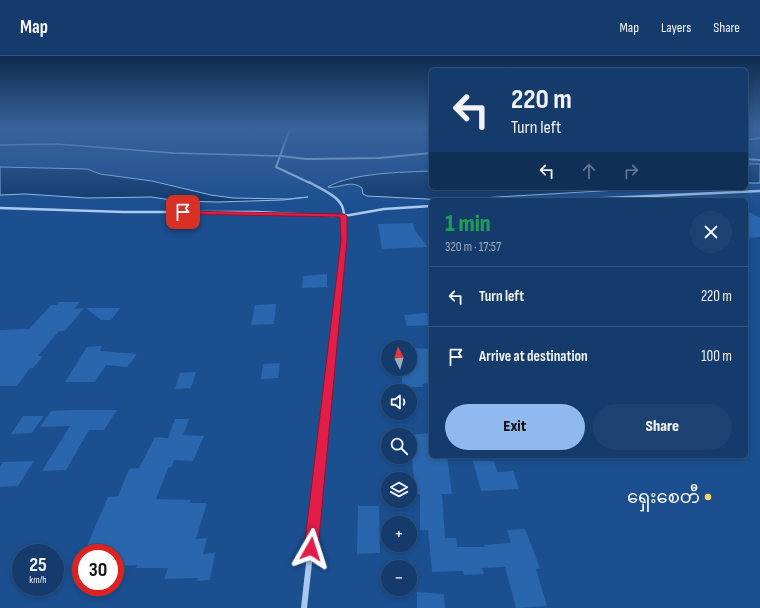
<!DOCTYPE html>
<html lang="en">
<head>
<meta charset="utf-8">
<style>
  :root { --surface:#143b6b; --page:#1d4271; --text:#f1f3f6; --muted:#9dadc1; --line:#33557e; --accent:#90b9f0 }
  body { margin:0; font-family:"Sofia Sans Condensed","Noto Sans Myanmar",sans-serif; background:var(--page); color:var(--text); height:100vh; display:flex; flex-direction:column; font-size:15px; white-space:nowrap }
  * { box-sizing:border-box; margin:0 }
  p { font-size:13px; color:var(--muted) }
  .icon { flex:none; width:22px; height:22px; fill:none; stroke:currentColor; stroke-width:2; stroke-linecap:round; stroke-linejoin:round }
  .map { position:relative; flex:1; overflow:hidden }
  .drawer { position:absolute; left:429px; top:142px; width:319px; height:260px; display:flex; flex-direction:column; background:var(--surface); border-radius:6px; box-shadow:0 2px 6px #0003,0 0 0 1px var(--line) }
  .drawer>* { flex:none }
  .hud { position:absolute; left:429px; top:12px; width:319px; height:122px; border-radius:6px; box-shadow:0 2px 6px #0003,0 0 0 1px var(--line); background:#143b6b; color:var(--text); overflow:hidden }
  .needle { width:26px; rotate:355deg }
  .controls { position:absolute; left:381px; top:284px; display:grid; gap:8px }
  .controls a { display:grid; place-items:center; width:36px; height:36px; border-radius:50%; background:var(--surface); box-shadow:0 2px 6px #0003,0 0 0 1px var(--line); font-size:20px }
  .speed { position:absolute; left:12px; top:488px; display:flex; gap:8px; font-size:20px; font-weight:700; text-align:center }
  .speed>* { display:grid; place-content:center; width:52px; height:52px; border-radius:50%; background:var(--surface); box-shadow:0 2px 6px #0003,0 0 0 1px var(--line); line-height:1 }
  .speed small { font-size:10px; font-weight:400 }
  .speed .limit { border:6px solid #d22; background:#fff; color:#111 }
  .pin { position:absolute; display:grid; place-items:center; width:34px; height:34px; color:#fff; margin:-17px; border-radius:8px; box-shadow:0 2px 6px #0006 }
  .me { position:absolute; width:44px; margin:-22px; rotate:6deg; stroke-linejoin:round; filter:drop-shadow(0 0 3px #0008) }
  .turn { display:flex; align-items:center; gap:14px; height:84px; padding:0 16px; font-size:18px }
  .turn .icon { width:52px; height:52px; stroke-width:2.5 }
  .turn b { display:block; font-size:28px; line-height:34px }
  .lanes { display:flex; align-items:center; height:38px; padding:0 16px; background:#0003; justify-content:center; gap:20px; direction:ltr }
  .lanes .off { opacity:.35 }
  .round { display:grid; place-items:center; flex:none; width:42px; height:42px; border-radius:21px; background:var(--page) }
  .head { display:flex; align-items:center; justify-content:space-between; height:68px; padding:0 16px }
  h1 { font-size:24px; font-weight:800; line-height:30px; color:#1e9e55 }
  .cta { display:flex; gap:8px; margin-top:auto; padding:8px 16px }
  .cta a { flex:1; height:46px; border-radius:24px; background:var(--accent); color:#111; font-size:16px; font-weight:800; line-height:46px; text-align:center }
  .cta a+a { background:var(--page); color:var(--text) }
  ul { padding:0; list-style:none }
  li { display:flex; align-items:center; gap:12px; height:60px; padding:0 16px; border-top:1px solid var(--line) }
  li div { flex:1 }
  li b { display:block; font-size:15px }
  li em { font-style:normal }
  header { display:flex; align-items:center; gap:24px; box-sizing:border-box; height:56px; padding:0 20px; background:var(--surface); border-bottom:1px solid var(--line) }
  header strong { font-size:19px }
  nav { display:flex; gap:22px; margin-inline-start:auto; font-size:14px }
  .map>svg:first-child { display:block }
  .water { fill:#123a6d; stroke:#9cc4f0 }
  .building { fill:#2a66ad }
  .lines { fill:none; stroke-linecap:round; stroke-linejoin:round }
  .lane { stroke:#a9c9ee; stroke-width:1.5 }
  .street-far4 { stroke:#a9c9ee; stroke-width:2 }
  .street-far3 { stroke:#a9c9ee; stroke-width:2.5 }
  .street-far2 { stroke:#a9c9ee; stroke-width:3.5 }
  .street-far1 { stroke:#a9c9ee; stroke-width:4.5 }
  .street { stroke:#a9c9ee; stroke-width:6 }
  .route { fill:#e11d48; stroke:#92132f }
  .poi-dot { fill:#ffd166; stroke:#1b4f8f; stroke-width:1.5 }
  .labels { text-anchor:middle; dominant-baseline:central; stroke-width:4; stroke-linejoin:round; paint-order:stroke }
  .near-poi-label { font-size:18px; fill:#fff; stroke:#1b4f8f; text-anchor:end }
</style>
</head>
<body>
<header>
<strong>Map</strong>
<nav><a>Map</a><a>Layers</a><a>Share</a></nav>
</header>
<div class="map">
<svg width="760" height="552" viewBox="0 0 760 552">
  <rect width="100%" height="100%" fill="#1b4f8f"/>
  <!-- water -->
  <g class="water">
    <rect x="746" y="108" width="14" height="19"/>
    <path d="M0 111 87 113 100 118 152 125 211 139 233 142 287 143 308 141 283 144 219 146 179 145 151 141 87 142 25 138 0 139Z"/>
    <path d="M431 115V132H652L446 144 367 140 363 138 362 132C351 123 339 133 328 131 350 117 404 116 431 115Z"/>
  </g>
  <!-- building -->
  <g class="building">
    <path d="M746 154 760 162V181L746 182Z"/>
    <path d="M413 167 415 175 428 191 382 193 378 168Z"/>
    <path d="M327 218V231L302 232 303 220Z"/>
    <path d="M59 246H80L74 253 84 252 65 275H59L38 300H43L33 312H30L17 330H0V274L29 273 51 249H57Z"/>
    <path d="M276 248 274 268 251 269 255 249Z"/>
    <path d="M86 252H120L111 264H101Z"/>
    <path d="M427 257 431 269 407 270 404 259Z"/>
    <path d="M102 290 100 295 137 298 127 311 106 309 95 326H65L87 291Z"/>
    <path d="M410 292 430 293 431 327 422 328 423 331H402V316H410Z"/>
    <path d="M280 307 278 322 261 323 263 308Z"/>
    <path d="M196 316 191 332 175 333 180 317Z"/>
    <path d="M73 354H117L104 374H89L66 414 42 415 70 370 40 371 51 355Z"/>
    <path d="M23 360H44L32 377 11 378Z"/>
    <path d="M175 363H189L183 379 204 380 193 405 174 404 172 411 168 412 156 443 191 444 189 447H207L196 483 207 482 203 498 215 497 210 524 197 525 198 522 164 523 168 512H136L137 509 115 510V497H84L108 441 118 440 129 413 139 412 155 381 168 382Z"/>
    <path d="M431 377V400H447L452 438H442L445 482H456L457 491H485L484 489 511 487 507 474 525 473 540 512 536 513 547 550 516 552 505 511 482 512 484 518 464 519 463 515 432 516 428 474H420V438H416L409 379Z"/>
    <path d="M34 405 18 430 0 431V411L3 406Z"/>
    <path d="M473 405H494L497 416 513 415 519 433 481 435Z"/>
    <path d="M358 450H379L380 497 357 498Z"/>
    <path d="M417 536 444 538 445 552H417Z"/>
  </g>
  <g class="lines">
    <!-- lane -->
    <path class="lane" d="M0 89 57 88 173 97 281 100"/>
    <!-- street-far4 -->
    <g class="street-far4">
      <path d="M290 73 276 111 310 127"/>
      <path d="M746 84 760 82"/>
      <path d="M281 100 306 103 379 102 431 97"/>
      <path d="M746 103 760 104"/>
    </g>
    <!-- street-far3 -->
    <g class="street-far3">
      <path d="M309 126C319 132 337 139 342 150 347 161 344 183 343 195"/>
      <path d="M562 144 760 135"/>
      <path d="M0 152 124 156H257L332 160 350 159 384 153 431 150"/>
    </g>
    <!-- street-far2 -->
    <path class="street-far2" d="M333 284 343 194"/>
    <!-- street-far1 -->
    <path class="street-far1" d="M320 401 333 283"/>
    <!-- street -->
    <path class="street" d="M304 552 321 400"/>
  </g>
  <!-- sky -->
  <linearGradient id="sky" x2="0" y2="1"><stop stop-color="#0f2b4f"/><stop offset="0.48" stop-color="#39639b"/><stop offset="1" stop-color="#39639b" stop-opacity="0"/></linearGradient>
  <rect width="760" height="151" fill="url(#sky)"/>
  <!-- route -->
  <path class="route" d="M181 155 344 158 347 160V184L318 493 316 498 311 500 306 498 304 493 341 184 340 161 183 158 180 156Z"/>
  <!-- markers -->
  <circle class="poi-dot" cx="708" cy="441" r="4"/>
  <g class="labels">
    <!-- near-poi labels -->
    <g class="near-poi-label">
      <text x="700" y="441">ရှေးစေတီ</text>
    </g>
  </g>
</svg>
<div class="controls">
<a><svg class="needle" viewBox="-14 -14 28 28"><path d="M0-13l5 13h-10z" fill="#e53935"/><path d="M0 13l5-13h-10z" fill="#9dadc1"/></svg></a>
<a><svg class="icon" aria-label="sound" viewBox="0 0 24 24"><path d="M4 9h4l5-4v14l-5-4H4zM17 9q2 3 0 6"/></svg></a>
<a><svg class="icon" aria-label="search" viewBox="0 0 24 24"><circle cx="10" cy="10" r="6"/><path d="M15 15l6 6"/></svg></a>
<a><svg class="icon" aria-label="layers" viewBox="0 0 24 24"><path d="M12 4l9 5-9 5-9-5zM3 14l9 5 9-5"/></svg></a>
<a>+</a>
<a>−</a>
</div>
<div class="speed"><div>25<small>km/h</small></div><div class="limit">30</div></div>
<div class="pin" style="left:183px;top:156px;background:#d93025"><svg class="icon" aria-label="arrive" viewBox="0 0 24 24"><path d="M6 21V4h12l-3 4 3 4H6"/></svg></div>
<svg class="me" style="left:311px;top:493px" viewBox="-20 -20 40 40"><path d="M0-17L14 15 0 8-14 15z" fill="#e11d48" stroke="#fff" stroke-width="4"/></svg>
<div class="hud">
<div class="turn"><svg class="icon" aria-label="left" viewBox="0 0 24 24"><path d="M17 20v-9H6M10 6l-5 5 5 5"/></svg><div><b>220 m</b>Turn left</div></div>
<div class="lanes"><svg class="icon" aria-label="left" viewBox="0 0 24 24"><path d="M17 20v-9H6M10 6l-5 5 5 5"/></svg><svg class="icon off" aria-label="ahead" viewBox="0 0 24 24"><path d="M12 20V5M6 11l6-6 6 6"/></svg><svg class="icon off" aria-label="right" viewBox="0 0 24 24"><path d="M7 20v-9h11M14 6l5 5-5 5"/></svg></div>
</div>
<section class="drawer">
<div class="head"><div><h1>1 min</h1><p>320 m · 17:57</p></div><a class="round"><svg class="icon" aria-label="close" viewBox="0 0 24 24"><path d="M6 6l12 12M18 6L6 18"/></svg></a></div>
<ul>
<li><svg class="icon" aria-label="left" viewBox="0 0 24 24"><path d="M17 20v-9H6M10 6l-5 5 5 5"/></svg><div><b>Turn left</b></div><em>220 m</em></li>
<li><svg class="icon" aria-label="arrive" viewBox="0 0 24 24"><path d="M6 21V4h12l-3 4 3 4H6"/></svg><div><b>Arrive at destination</b></div><em>100 m</em></li>
</ul>
<div class="cta"><a>Exit</a><a>Share</a></div>
</section>
</div>
</body>
</html>
